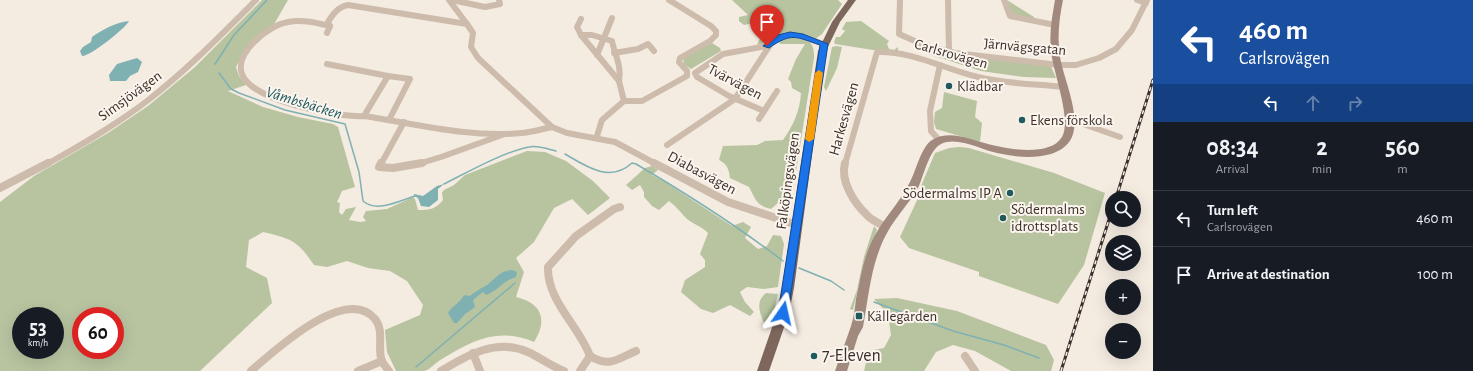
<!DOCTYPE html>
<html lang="en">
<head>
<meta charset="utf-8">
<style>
  :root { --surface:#171b24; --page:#242831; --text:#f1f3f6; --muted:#9ea1a6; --line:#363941 }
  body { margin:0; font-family:"Alegreya Sans",sans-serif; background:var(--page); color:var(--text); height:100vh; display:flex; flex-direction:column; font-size:15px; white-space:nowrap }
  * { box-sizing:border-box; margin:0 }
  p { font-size:13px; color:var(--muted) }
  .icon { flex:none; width:22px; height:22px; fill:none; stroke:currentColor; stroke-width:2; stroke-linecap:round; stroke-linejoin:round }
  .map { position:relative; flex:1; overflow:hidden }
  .drawer { display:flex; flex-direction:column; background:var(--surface); width:320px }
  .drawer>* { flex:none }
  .hud { background:#1a4fa0; color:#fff; overflow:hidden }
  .tools { position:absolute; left:1105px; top:191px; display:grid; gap:8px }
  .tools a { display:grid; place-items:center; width:36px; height:36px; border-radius:50%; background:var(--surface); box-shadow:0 4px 16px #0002; font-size:20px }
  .speed { position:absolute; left:12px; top:307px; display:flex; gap:8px; font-size:20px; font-weight:700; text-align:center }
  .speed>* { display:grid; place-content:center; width:52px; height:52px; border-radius:50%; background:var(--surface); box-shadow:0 4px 16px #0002; line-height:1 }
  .speed small { font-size:10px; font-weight:400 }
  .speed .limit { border:6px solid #d22; background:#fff; color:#111 }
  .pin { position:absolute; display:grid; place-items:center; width:34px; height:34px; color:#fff; margin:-41px -17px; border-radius:50% 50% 50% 0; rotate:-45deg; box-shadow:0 0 4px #0007 }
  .pin .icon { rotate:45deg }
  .me { position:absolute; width:44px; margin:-22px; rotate:11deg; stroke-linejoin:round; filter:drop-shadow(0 0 3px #0008) }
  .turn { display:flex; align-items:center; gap:14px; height:84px; padding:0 20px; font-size:18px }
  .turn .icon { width:52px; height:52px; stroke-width:2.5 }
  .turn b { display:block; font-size:28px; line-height:34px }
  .lanes { display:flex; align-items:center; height:38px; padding:0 20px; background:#0003; justify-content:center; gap:20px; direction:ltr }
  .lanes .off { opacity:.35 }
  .eta { display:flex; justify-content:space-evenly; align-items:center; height:68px; text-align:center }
  .eta b { font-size:24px; font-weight:700; line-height:28px }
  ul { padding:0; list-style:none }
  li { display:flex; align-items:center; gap:12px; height:56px; padding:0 20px; border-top:1px solid var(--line) }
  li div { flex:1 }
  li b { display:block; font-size:15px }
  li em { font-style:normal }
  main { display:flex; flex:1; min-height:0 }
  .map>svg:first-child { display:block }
  .green { fill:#b8c4a0; fill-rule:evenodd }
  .water { fill:#7fb0b2 }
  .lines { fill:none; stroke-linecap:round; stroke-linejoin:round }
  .stream { stroke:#7fb0b2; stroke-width:1.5 }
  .street-far1 { stroke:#cdbbac; stroke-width:6 }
  .street { stroke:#cdbbac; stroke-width:8 }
  .secondary { fill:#a18a7d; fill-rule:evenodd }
  .primary { fill:#7d675c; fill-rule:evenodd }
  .rail-casing { stroke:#3b302b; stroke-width:3 }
  .rail { stroke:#fbf5ee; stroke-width:1.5; stroke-dasharray:4; stroke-linecap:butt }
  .route { fill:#1a73e8; stroke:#114b97 }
  .slow { fill:#f59e0b }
  .poi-dot { fill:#1f5a5e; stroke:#fbf5ee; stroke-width:1.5 }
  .labels { text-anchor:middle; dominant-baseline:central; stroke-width:4; stroke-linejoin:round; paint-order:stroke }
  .street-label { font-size:15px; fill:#3b302b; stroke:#fbf5ee }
  .poi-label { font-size:15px; fill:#3b302b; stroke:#fbf5ee; text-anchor:start }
  .water-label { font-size:16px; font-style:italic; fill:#1f5a5e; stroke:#fbf5ee }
  .near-poi-label { font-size:18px; fill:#3b302b; stroke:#fbf5ee; text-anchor:start }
</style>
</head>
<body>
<main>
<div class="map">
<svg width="1153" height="371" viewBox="0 0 1153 371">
  <rect width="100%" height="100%" fill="#f4ebe1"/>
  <!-- green -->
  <g class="green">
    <path d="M262 0H288L273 26 245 50 236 67 239 76 246 85 228 91 263 107 298 117 333 124 338 127 355 187 342 191 337 202 340 203 339 212 342 215 346 209 356 207 349 220 360 222 366 221 363 217 366 211 387 209 413 197 415 199 418 210C430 210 436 209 443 200L442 193 444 190 454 185 465 175 527 151 545 152 566 161 593 181 610 198 588 215 572 199 554 208 534 242 516 258 524 272 516 297C542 303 548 320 534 342 498 327 473 340 442 359 436 362 430 370 424 371 415 371 405 371 396 371L387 352 385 330 420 315 423 305 407 281 390 271 368 268 347 261 327 267 314 265C297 240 292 239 263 232L249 240 246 267 267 278 272 303 200 371H0V202L34 176 108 133 148 106 195 67ZM21 316H55V350H21ZM81 316H115V350H81Z"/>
    <path d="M732 0H838L842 4 822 34 814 40 797 33 757 45 761 36 768 28 759 22 744 25 739 21V17L748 15Z"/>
    <path d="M1007 0 1034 17V20L1012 15Z"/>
    <path d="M861 21 889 41 887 44 889 49 894 50 898 47V51L873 50 835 44 834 42 836 37H840L845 31 842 29 846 22Z"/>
    <path d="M790 36C806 40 815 39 814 58L793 190 771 209C755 205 756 199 749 187L730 178C729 169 727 164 719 160L723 146 757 145 765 141 783 140C793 126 800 111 801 93L792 88 791 82 788 79 796 59 805 44H780L779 40Z"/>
    <path d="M712 43 720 48 721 51 691 69 684 64 683 58Z"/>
    <path d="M836 46 842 47 837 68 826 91 824 87 832 47Z"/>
    <path d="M928 48 943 53 1050 64 1056 78 1024 77 981 71 925 53Z"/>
    <path d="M944 92 977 101 975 117 982 123 980 142 936 129 934 122 935 112 942 108Z"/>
    <path d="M959 147 969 148 1054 173 1105 193 1084 265 1058 304 979 276V272L909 248 900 237 918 198V193L935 153 949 148Z"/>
    <path d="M652 166 658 170 652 175 665 182 732 226 743 222 751 227 745 238 758 249 767 246 773 235 781 236 784 244 778 287 764 289 747 287 740 292 745 302 754 312 750 316 730 305 713 313 701 309 681 292 685 280 705 267V260L700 254 708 233C701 226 693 224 687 219 680 212 677 207 669 201L659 210 652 206 644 197V192L640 185 632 190 626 185 645 168Z"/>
    <path d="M874 226 877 230 863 268 853 310 850 309 857 290 864 257Z"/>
    <path d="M766 293 778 294 772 319 769 325 763 321C759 310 756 301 766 293Z"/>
    <path d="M897 298 957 311 1046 345 1054 360 1051 371H1011L975 351 953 345 936 352 924 371H864L869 351 884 348 891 335 888 314 874 299Z"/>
  </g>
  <!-- water -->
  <g class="water">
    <path d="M129 21C125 29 89 57 82 56L80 51 83 47 91 42 92 37C102 30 116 22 129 21Z"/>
    <path d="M137 58 142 62 138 72 130 76 126 81H110L109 75 117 64Z"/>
    <path d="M444 184 438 189V200L429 207 421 206 418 198 414 196V194L423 196 437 186Z"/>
    <path d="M512 270 517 272 516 277C504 280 498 291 486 295L483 292 473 300 475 307 465 314 457 323H454L448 313C452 306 460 303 464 295L470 296C475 292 481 288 487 285 497 278 497 272 512 270Z"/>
  </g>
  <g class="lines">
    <!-- stream -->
    <g class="stream">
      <path d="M215 64 234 35 267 0"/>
      <path d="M219 73 231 89 239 93 285 110 345 124 359 172 363 201C377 213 399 201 415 196"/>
      <path d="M565 154C587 167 610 183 632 163L636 164C687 194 736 225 783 261"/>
      <path d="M444 184C468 172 503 152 529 147 538 145 547 149 556 151"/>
      <path d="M799 268 831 281 844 290"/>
      <path d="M874 302 953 331 1004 345 1039 358"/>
      <path d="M416 367 515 283"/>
    </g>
    <!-- street-far1 -->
    <g class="street-far1">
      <path d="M449 0 467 24"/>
      <path d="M452 0 485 7 500 4 499 0"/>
      <path d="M900 0 899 34 926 46 955 53 1059 65H1076L1099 58 1116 49 1132 30 1147 0"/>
      <path d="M948 0 949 52"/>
      <path d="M1004 0 1010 16 1055 25"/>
      <path d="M1137 0 1146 3"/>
      <path d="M581 19 577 27 581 35 619 81 624 101"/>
      <path d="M330 26 328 22C333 14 338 7 348 5L467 24 473 33 471 47 478 58 552 127 567 133 615 142 656 164"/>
      <path d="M327 33 330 26C317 23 302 19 288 22 269 25 234 53 242 74 251 101 339 118 364 116 416 124 469 138 522 133 532 132 542 129 552 127"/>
      <path d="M581 35H592L612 41C615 56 622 66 619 81"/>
      <path d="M614 53 638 49 648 44 654 51"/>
      <path d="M597 55 612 18"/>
      <path d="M327 64 388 76"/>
      <path d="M764 111 729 96 697 77 695 73 723 54 767 46 780 37 787 35H796L824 44"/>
      <path d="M364 116 388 76 410 79 389 120"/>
      <path d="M759 119 777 91"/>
      <path d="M1069 119 1120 137"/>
      <path d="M597 136 602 120 624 101H642L687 76V71L679 62 680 58 710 41 716 35V31L711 26 669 0"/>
      <path d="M939 140 931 131 930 111 940 65"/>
      <path d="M667 145 735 99 770 45"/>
      <path d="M47 164C81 145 116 125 147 101 186 71 221 35 256 0"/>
      <path d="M381 164 404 122"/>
      <path d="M418 164 441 157 502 135"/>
      <path d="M845 164 877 52C913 51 944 69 978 77 1006 84 1036 84 1064 87"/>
    </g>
    <!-- street -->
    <g class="street">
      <path d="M381 163 379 167 393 168 422 163"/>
      <path d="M654 163 728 202 797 225"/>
      <path d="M845 163C840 181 854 203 867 215 871 220 879 223 885 227"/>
      <path d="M0 188 48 163"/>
      <path d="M473 353 480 371"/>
      <path d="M590 356C610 368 617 359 636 351"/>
      <path d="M965 356 975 371"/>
      <path d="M251 371C274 351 346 284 375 319 384 330 378 346 381 358 382 363 386 367 389 371"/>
      <path d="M358 371 382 361"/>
      <path d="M441 371C467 355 497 338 528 352 541 358 551 366 564 371"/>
      <path d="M580 371 590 356C579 326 547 301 548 267L576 236 614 209 620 207"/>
    </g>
    <!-- secondary -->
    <path class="secondary" d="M1055 0H1063C1059 19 1057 38 1060 57 1064 80 1081 115 1072 137 1068 146 1060 151 1051 154 1033 159 1015 157 997 153 981 150 958 136 941 144 930 149 924 174 919 186 910 203 896 216 887 233 871 262 869 295 863 327L858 336 847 371H835C840 356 846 341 851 326 854 317 855 307 856 299 860 280 863 261 871 243 881 221 899 204 910 182 916 171 921 147 932 140 950 129 971 140 988 144 1007 149 1050 157 1062 137 1072 119 1053 72 1051 51 1049 34 1052 17 1055 0Z"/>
    <!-- primary -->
    <path class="primary" d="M848 0H856L840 22 826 51 794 288 789 313 769 371H757L777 313 782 288 818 51 832 22Z"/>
    <!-- rail casing -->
    <g class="rail-casing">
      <g id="rail">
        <path d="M1116 198 1153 80"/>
        <path d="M1061 371 1112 210"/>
      </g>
    </g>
    <!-- rail -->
    <use href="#rail" class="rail"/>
  </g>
  <!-- route -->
  <path class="route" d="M790 32 803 34 828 44 788 313 787 316 783 317 779 316 778 313 820 45C796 37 792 32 769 48L763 46 778 35Z"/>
  <!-- slow -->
  <path class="slow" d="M819 70 823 73 814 139 809 142 805 139 815 73Z"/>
  <!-- markers -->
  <g class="poi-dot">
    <circle cx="949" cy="86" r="4"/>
    <circle cx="1022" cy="120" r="4"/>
    <circle cx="1010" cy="193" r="4"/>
    <circle cx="1003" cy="218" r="4"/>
    <rect x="855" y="312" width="8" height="8" rx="2"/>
    <circle cx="814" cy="356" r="4"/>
  </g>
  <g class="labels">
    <!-- street labels -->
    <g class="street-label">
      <text transform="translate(1025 47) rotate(5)">Järnvägsgatan</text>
      <text transform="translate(951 54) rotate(16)">Carlsrovägen</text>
      <text transform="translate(735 82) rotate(28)">Tvärvägen</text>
      <text transform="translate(130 96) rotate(-36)">Simsjövägen</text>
      <text transform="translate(844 119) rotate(-74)">Harkesvägen</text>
      <text transform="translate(702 173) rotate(28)">Diabasvägen</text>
      <text transform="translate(788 181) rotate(-82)">Falköpingsvägen</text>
    </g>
    <!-- poi labels -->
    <g class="poi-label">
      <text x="957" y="86">Klädbar</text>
      <text x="1030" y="120">Ekens förskola</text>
      <text x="1002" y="193" text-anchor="end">Södermalms IP A</text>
      <text x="1011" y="209">Södermalms<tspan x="1011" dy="17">idrottsplats</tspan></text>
      <text x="867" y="316">Källegården</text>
    </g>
    <!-- water labels -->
    <g class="water-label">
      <text transform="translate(304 103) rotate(17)">Våmbsbäcken</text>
    </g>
    <!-- near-poi labels -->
    <g class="near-poi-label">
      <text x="822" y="356">7-Eleven</text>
    </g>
  </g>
</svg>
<div class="tools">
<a><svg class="icon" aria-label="search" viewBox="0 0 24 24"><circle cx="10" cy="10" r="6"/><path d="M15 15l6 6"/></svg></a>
<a><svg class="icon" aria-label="layers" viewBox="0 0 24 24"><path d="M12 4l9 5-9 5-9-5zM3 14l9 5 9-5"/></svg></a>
<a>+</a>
<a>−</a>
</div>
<div class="speed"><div>53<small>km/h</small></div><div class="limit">60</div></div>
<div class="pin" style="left:767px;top:46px;background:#d93025"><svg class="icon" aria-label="arrive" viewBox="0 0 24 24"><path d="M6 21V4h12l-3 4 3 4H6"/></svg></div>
<svg class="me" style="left:783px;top:313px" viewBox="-20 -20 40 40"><path d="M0-17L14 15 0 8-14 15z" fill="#1a73e8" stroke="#fff" stroke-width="4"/></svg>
</div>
<section class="drawer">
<div class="hud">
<div class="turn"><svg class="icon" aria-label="left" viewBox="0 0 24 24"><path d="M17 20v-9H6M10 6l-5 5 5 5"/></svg><div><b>460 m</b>Carlsrovägen</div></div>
<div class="lanes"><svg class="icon" aria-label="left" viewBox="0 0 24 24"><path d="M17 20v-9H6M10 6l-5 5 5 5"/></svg><svg class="icon off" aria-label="ahead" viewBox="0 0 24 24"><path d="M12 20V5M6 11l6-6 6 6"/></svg><svg class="icon off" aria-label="right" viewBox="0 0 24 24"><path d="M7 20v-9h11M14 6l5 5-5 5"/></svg></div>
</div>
<div class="eta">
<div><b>08:34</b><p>Arrival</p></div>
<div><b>2</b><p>min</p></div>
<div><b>560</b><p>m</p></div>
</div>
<ul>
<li><svg class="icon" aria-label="left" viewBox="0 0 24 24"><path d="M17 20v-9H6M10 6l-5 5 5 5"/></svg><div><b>Turn left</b><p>Carlsrovägen</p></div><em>460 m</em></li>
<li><svg class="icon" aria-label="arrive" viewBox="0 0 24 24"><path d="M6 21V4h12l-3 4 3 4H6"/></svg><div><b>Arrive at destination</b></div><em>100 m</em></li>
</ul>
</section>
</main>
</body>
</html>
